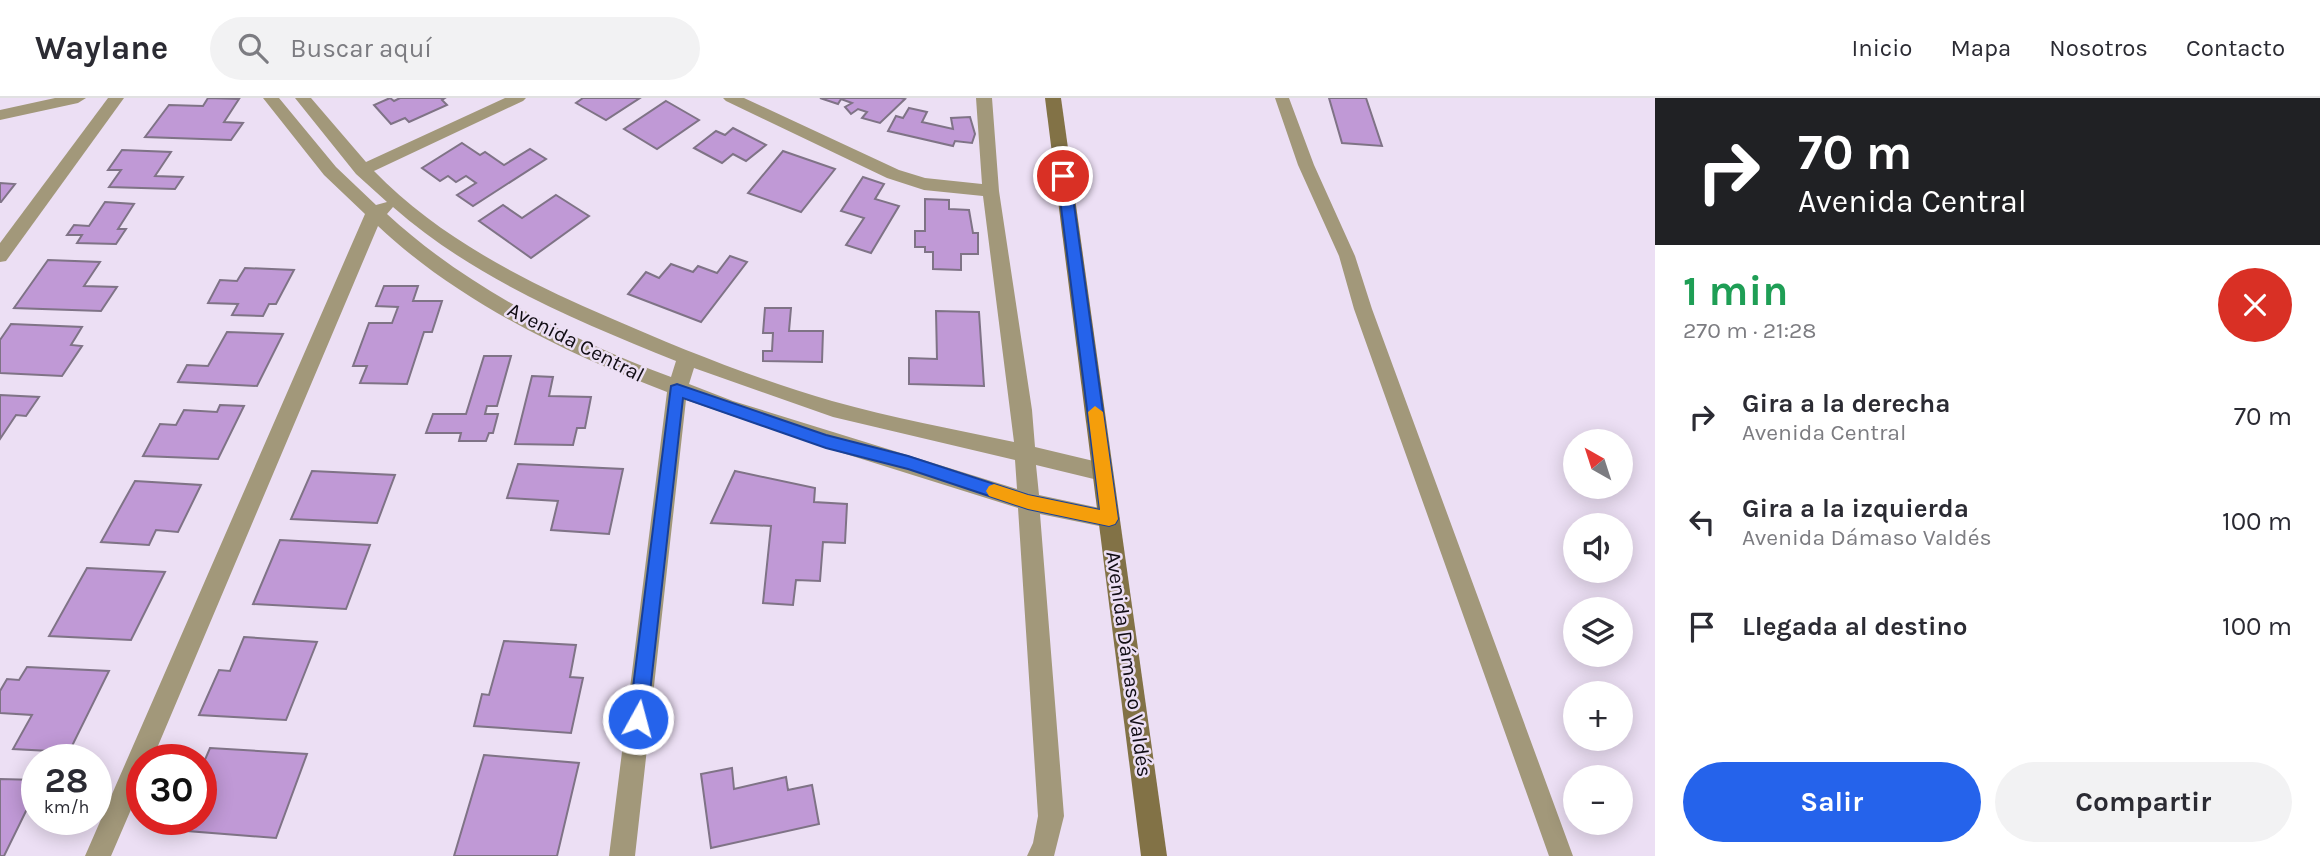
<!DOCTYPE html>
<html lang="es">
<head>
<meta charset="utf-8">
<style>
  :root { --surface:#fff; --page:#f2f2f3; --text:#2b2b33; --muted:#7c7c81; --line:#e1e1e2; --accent:#2563eb }
  body { margin:0; font-family:Karla,sans-serif; background:var(--page); color:var(--text); height:100vh; display:flex; flex-direction:column; font-size:26px; white-space:nowrap }
  * { box-sizing:border-box; margin:0 }
  p { font-size:23px; color:var(--muted) }
  .icon { flex:none; width:38px; height:38px; fill:none; stroke:currentColor; stroke-width:2; stroke-linecap:round; stroke-linejoin:round }
  .map { position:relative; flex:1; overflow:hidden }
  .details { display:flex; flex-direction:column; background:var(--surface); width:665px }
  .details>* { flex:none }
  .hud { background:#202124; color:#fff; overflow:hidden }
  .needle { width:46px; rotate:321deg }
  .fabs { position:absolute; left:1563px; top:331px; display:grid; gap:14px }
  .fabs a { display:grid; place-items:center; width:70px; height:70px; border-radius:50%; background:var(--surface); box-shadow:0 4px 18px #0003; font-size:35px }
  .speed { position:absolute; left:21px; top:646px; display:flex; gap:14px; font-size:35px; font-weight:700; text-align:center }
  .speed>* { display:grid; place-content:center; width:91px; height:91px; border-radius:50%; background:var(--surface); box-shadow:0 4px 18px #0003; line-height:1 }
  .speed small { font-size:18px; font-weight:400 }
  .speed .limit { border:10px solid #d22; background:#fff; color:#111 }
  .pin { position:absolute; display:grid; place-items:center; width:60px; height:60px; color:#fff; margin:-30px; border:4px solid #fff; border-radius:50%; box-shadow:0 2px 7px #0007 }
  .me { position:absolute; width:77px; margin:-38px; rotate:7deg; stroke-linejoin:round; filter:drop-shadow(0 0 5px #0008) }
  .turn { display:flex; align-items:center; gap:24px; height:147px; padding:0 28px; font-size:32px }
  .turn .icon { width:91px; height:91px; stroke-width:2.5 }
  .turn b { display:block; font-size:49px; line-height:60px }
  .round { display:grid; place-items:center; flex:none; width:74px; height:74px; border-radius:37px; background:var(--page) }
  .headline { display:flex; align-items:center; justify-content:space-between; height:119px; padding:0 28px }
  h1 { font-size:42px; font-weight:700; line-height:52px; color:#1e9e55 }
  .action { display:flex; gap:14px; margin-top:auto; padding:14px 28px }
  .action a { flex:1; height:80px; border-radius:42px; background:var(--accent); color:#fff; font-size:28px; font-weight:700; line-height:80px; text-align:center }
  .action a+a { background:var(--page); color:var(--text) }
  ul { padding:0; list-style:none }
  li { display:flex; align-items:center; gap:21px; height:105px; padding:0 28px }
  li div { flex:1 }
  li b { display:block; font-size:26px }
  li em { font-style:normal }
  header { display:flex; align-items:center; gap:42px; box-sizing:border-box; height:98px; padding:0 35px; background:var(--surface); border-bottom:2px solid var(--line) }
  header strong { font-size:33px }
  nav { display:flex; gap:38px; margin-inline-start:auto; font-size:24px }
  .search { width:490px; height:63px; background:var(--page); display:flex; align-items:center; gap:18px; box-sizing:border-box; padding:0 24px; border-radius:38px; color:var(--muted); font-size:26px }
  main { display:flex; flex:1; min-height:0 }
  .map>svg:first-child { display:block }
  .building { fill:#c099d6; stroke:#7f7386; stroke-width:2 }
  .lines { fill:none; stroke-linecap:round; stroke-linejoin:round }
  .lane { fill:#a2987a; fill-rule:evenodd }
  .street { fill:#a2987a; fill-rule:evenodd }
  .secondary { fill:#827246; fill-rule:evenodd }
  .route { fill:#2563eb; stroke:#184099; stroke-width:2 }
  .slow { fill:#f59e0b }
  .labels { text-anchor:middle; dominant-baseline:central; stroke-width:5; stroke-linejoin:round; paint-order:stroke }
  .street-label { font-size:21px; fill:#100c13; stroke:#ecdff4 }
</style>
</head>
<body>
<header>
<strong>Waylane</strong>
<div class="search"><svg class="icon" aria-label="search" viewBox="0 0 24 24"><circle cx="10" cy="10" r="6"/><path d="M15 15l6 6"/></svg>Buscar aquí</div>
<nav><a>Inicio</a><a>Mapa</a><a>Nosotros</a><a>Contacto</a></nav>
</header>
<main>
<div class="map">
<svg width="1655" height="758" viewBox="0 0 1655 758">
  <rect width="100%" height="100%" fill="#ecdff4"/>
  <!-- building -->
  <g class="building">
    <path d="M208 0 239 1 224 24 243 25 231 42 145 39 169 7 203 8Z"/>
    <path d="M390 0 394 3 400 0H445L442 2 447 7 409 24 405 20 391 26 374 7Z"/>
    <path d="M583 0H640L606 22 576 5Z"/>
    <path d="M820 0H901L905 1 880 25 862 20 867 14 858 11 851 16 845 9 852 5 841 1 838 6Z"/>
    <path d="M1329 0H1366L1382 48 1342 45Z"/>
    <path d="M666 3 699 22 657 51 624 31Z"/>
    <path d="M909 10 927 14 922 24 953 31 951 20 970 19 975 36 972 45 955 43 953 48 888 33 896 18 903 20Z"/>
    <path d="M733 30 766 47 746 63 733 56 722 65 694 50 716 33 725 37Z"/>
    <path d="M462 45 480 57 485 54 504 67 530 51 546 61 473 108 457 97 476 85 466 78 456 84 448 78 440 83 422 70Z"/>
    <path d="M122 52 171 54 155 78 183 79 175 91 109 89 121 72H108Z"/>
    <path d="M783 53 835 71 801 114 748 95Z"/>
    <path d="M863 79 884 86 875 101 899 108 871 155 846 147 864 120 841 113Z"/>
    <path d="M0 85 15 86 1 104H0Z"/>
    <path d="M556 97 589 118 531 160 479 123 503 107 522 120Z"/>
    <path d="M925 101 949 102V111L969 112 973 135H978V156H961V172L933 171V154H925V149H915V133H925Z"/>
    <path d="M105 104 134 106 118 131H126L116 146 77 145 82 137H67L74 127 89 128Z"/>
    <path d="M730 158 747 164 701 224 628 196 646 174 659 180 671 166 693 174 698 168 717 175Z"/>
    <path d="M48 162 100 164 84 188 117 189 101 213 14 210Z"/>
    <path d="M245 170 294 172 276 206H269L263 218 232 217 238 206 208 205 220 182 237 183Z"/>
    <path d="M384 188H418L413 203H442L432 234H424L407 286 360 285 367 268H353L369 225H392L398 209 376 208Z"/>
    <path d="M765 210H791L789 233H823L822 264 763 263V253H772L773 235H763Z"/>
    <path d="M936 213 979 214 984 288 909 286V260L937 261Z"/>
    <path d="M11 226 82 229 71 247 82 248 62 278 0 275V242Z"/>
    <path d="M227 234 283 236 257 288 178 284 187 267 208 268Z"/>
    <path d="M484 258H511L497 308H487L485 316H498L493 335H489L486 343H459L461 335H426L433 316H466Z"/>
    <path d="M532 278 553 279 549 298 591 299 585 330H577L573 347 515 346Z"/>
    <path d="M0 297 39 299 26 318 16 317 0 341Z"/>
    <path d="M220 307 244 308 218 361 143 358 160 326 176 327 184 312 217 314Z"/>
    <path d="M518 366 623 371 609 436 551 432 558 403 507 400Z"/>
    <path d="M312 373 395 377 377 425 291 421Z"/>
    <path d="M735 373 815 390 814 404 847 406 845 445 823 444 820 483 796 482 793 507 763 505 771 428 711 425Z"/>
    <path d="M135 383 201 387 178 434 156 432 149 447 101 444Z"/>
    <path d="M280 442 370 447 346 511 253 506Z"/>
    <path d="M87 470 165 474 131 542 49 538Z"/>
    <path d="M244 539 317 544 286 622 199 617 219 572 230 573Z"/>
    <path d="M504 543 576 547 570 579 583 580 571 635 474 628 482 596 489 597Z"/>
    <path d="M27 569 109 573 69 654 13 651 32 617 0 615V593L7 581 19 582Z"/>
    <path d="M210 650 307 656 276 740 175 732 180 721H201V671Z"/>
    <path d="M484 657 579 665 557 758H454Z"/>
    <path d="M732 670 734 691 786 679 788 692 812 687 819 726 711 750 701 676Z"/>
    <path d="M0 681 37 682V713H26L4 758H0Z"/>
  </g>
  <g class="lines">
    <!-- lane -->
    <path class="lane" d="M1275 0H1289L1314 67 1355 158 1372 211 1573 758H1549L1354 211 1339 158 1298 67Z"/>
    <!-- street -->
    <g class="street">
      <path d="M55 0H86L78 5 0 22V12Z"/>
      <path d="M108 0H124L6 163 0 164V145Z"/>
      <path d="M263 0H279L336 69 376 107 387 104 356 76 295 0H311L366 64 505 0H526L523 3 374 73C438 139 524 183 608 219 681 251 756 281 832 303 892 320 953 331 1014 344L983 98 924 92 887 80 726 3 723 0H744L899 72 925 80 982 86 976 0H992L999 93 1032 312 1035 349 1102 365 1109 368 1112 374 1109 380 1102 383 1036 367 1039 397 1109 412 1117 414 1120 421 1117 428 1109 430 1040 416 1064 718 1054 758H1027L1033 745 1038 718 1018 410 817 347 686 302 635 758H609L667 294C567 256 456 202 378 128L152 662H142V686L111 758H85L365 116 324 77ZM393 109C475 181 577 223 676 263L671 279C571 242 466 189 387 116ZM694 270 833 319 1015 362 1017 391 733 303 689 286Z"/>
    </g>
    <!-- secondary -->
    <path class="secondary" d="M1045 0H1061L1167 758H1141Z"/>
  </g>
  <!-- route -->
  <path class="route" d="M1063 74 1070 78 1118 421 1115 426 1109 428 1028 411 908 371 826 350 683 300 647 621 644 627 638 630 631 627 629 621 671 288 677 286 826 337 908 358 1028 397 1100 412 1057 78Z"/>
  <!-- slow -->
  <path class="slow" d="M1095 308 1103 314 1118 421 1115 426 1109 428 1028 411 989 398 986 393 989 388 994 386 1028 397 1100 412 1088 314Z"/>
  <g class="labels">
    <!-- street labels -->
    <g class="street-label">
      <text transform="translate(576 244) rotate(27)">Avenida Central</text>
      <text transform="translate(1129 566) rotate(82)">Avenida Dámaso Valdés</text>
    </g>
  </g>
</svg>
<div class="fabs">
<a><svg class="needle" viewBox="-14 -14 28 28"><path d="M0-13l5 13h-10z" fill="#e53935"/><path d="M0 13l5-13h-10z" fill="#7c7c81"/></svg></a>
<a><svg class="icon" aria-label="sound" viewBox="0 0 24 24"><path d="M4 9h4l5-4v14l-5-4H4zM17 9q2 3 0 6"/></svg></a>
<a><svg class="icon" aria-label="layers" viewBox="0 0 24 24"><path d="M12 4l9 5-9 5-9-5zM3 14l9 5 9-5"/></svg></a>
<a>+</a>
<a>−</a>
</div>
<div class="speed"><div>28<small>km/h</small></div><div class="limit">30</div></div>
<div class="pin" style="left:1063px;top:78px;background:#d93025"><svg class="icon" aria-label="arrive" viewBox="0 0 24 24"><path d="M6 21V4h12l-3 4 3 4H6"/></svg></div>
<svg class="me" style="left:638px;top:621px" viewBox="-20 -20 40 40"><circle r="17" fill="#2563eb" stroke="#fff" stroke-width="3"/><path d="M0-11L8 9 0 5-8 9z" fill="#fff"/></svg>
</div>
<section class="details">
<div class="hud">
<div class="turn"><svg class="icon" aria-label="right" viewBox="0 0 24 24"><path d="M7 20v-9h11M14 6l5 5-5 5"/></svg><div><b>70 m</b>Avenida Central</div></div>
</div>
<div class="headline"><div><h1>1 min</h1><p>270 m · 21:28</p></div><a class="round" style="background:#d93025;color:#fff"><svg class="icon" aria-label="close" viewBox="0 0 24 24"><path d="M6 6l12 12M18 6L6 18"/></svg></a></div>
<ul>
<li><svg class="icon" aria-label="right" viewBox="0 0 24 24"><path d="M7 20v-9h11M14 6l5 5-5 5"/></svg><div><b>Gira a la derecha</b><p>Avenida Central</p></div><em>70 m</em></li>
<li><svg class="icon" aria-label="left" viewBox="0 0 24 24"><path d="M17 20v-9H6M10 6l-5 5 5 5"/></svg><div><b>Gira a la izquierda</b><p>Avenida Dámaso Valdés</p></div><em>100 m</em></li>
<li><svg class="icon" aria-label="arrive" viewBox="0 0 24 24"><path d="M6 21V4h12l-3 4 3 4H6"/></svg><div><b>Llegada al destino</b></div><em>100 m</em></li>
</ul>
<div class="action"><a>Salir</a><a>Compartir</a></div>
</section>
</main>
</body>
</html>
